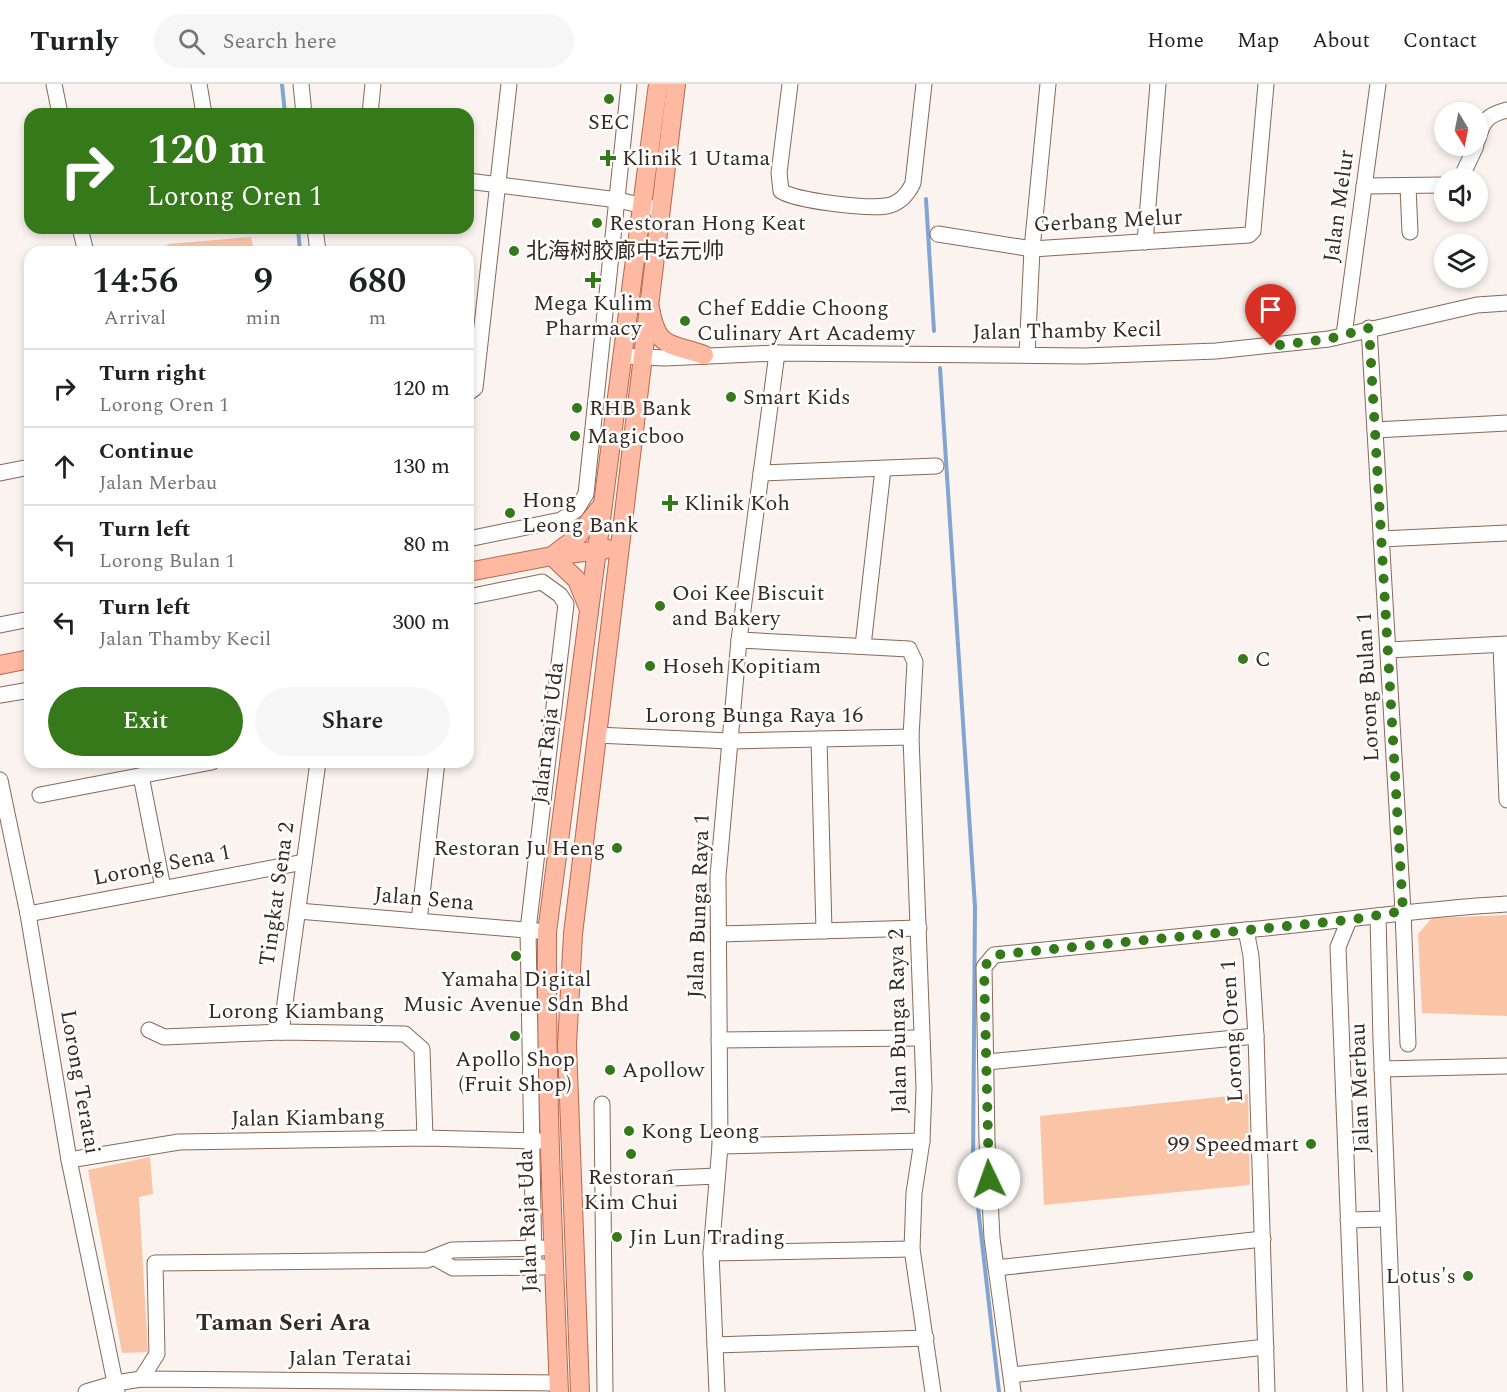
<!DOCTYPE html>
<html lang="en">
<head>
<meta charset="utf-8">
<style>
  :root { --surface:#fff; --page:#f6f6f6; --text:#202124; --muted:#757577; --line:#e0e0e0; --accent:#35791a }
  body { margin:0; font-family:Spectral,"Noto Sans SC",serif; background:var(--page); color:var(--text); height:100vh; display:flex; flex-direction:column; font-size:22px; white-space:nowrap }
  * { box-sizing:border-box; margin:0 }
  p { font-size:20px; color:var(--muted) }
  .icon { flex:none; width:33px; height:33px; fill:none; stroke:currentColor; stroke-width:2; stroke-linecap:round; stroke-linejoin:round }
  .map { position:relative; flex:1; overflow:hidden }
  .panel { position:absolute; left:24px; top:162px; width:450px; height:522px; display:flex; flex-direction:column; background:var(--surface); border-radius:18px; box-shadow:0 3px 9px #0003 }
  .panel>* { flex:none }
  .banner { position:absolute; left:24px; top:24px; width:450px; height:126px; border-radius:18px; box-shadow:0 3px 9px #0003; background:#35791a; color:#fff; overflow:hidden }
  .needle { width:39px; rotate:170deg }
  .tools { position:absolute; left:1434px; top:18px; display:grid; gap:12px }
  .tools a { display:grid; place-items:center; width:54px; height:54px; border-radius:50%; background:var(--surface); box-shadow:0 3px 9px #0003; font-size:30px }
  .pin { position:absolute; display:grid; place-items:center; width:51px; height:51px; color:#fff; margin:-62px -26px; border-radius:50% 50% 50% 0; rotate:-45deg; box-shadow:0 0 6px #0007 }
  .pin .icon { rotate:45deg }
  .me { position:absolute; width:66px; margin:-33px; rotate:357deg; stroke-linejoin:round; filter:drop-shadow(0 0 4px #0008) }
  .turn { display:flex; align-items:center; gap:21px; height:126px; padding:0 24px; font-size:27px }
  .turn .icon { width:78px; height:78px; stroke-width:2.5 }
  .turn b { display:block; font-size:42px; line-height:51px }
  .eta { display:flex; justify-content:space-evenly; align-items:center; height:102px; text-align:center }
  .eta b { font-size:36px; font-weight:600; line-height:42px }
  .button { display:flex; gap:12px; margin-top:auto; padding:12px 24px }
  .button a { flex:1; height:69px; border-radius:36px; background:var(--accent); color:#fff; font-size:24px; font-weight:600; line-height:69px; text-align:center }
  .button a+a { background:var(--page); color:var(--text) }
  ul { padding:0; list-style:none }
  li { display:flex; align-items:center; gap:18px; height:78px; padding:0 24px; border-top:2px solid var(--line) }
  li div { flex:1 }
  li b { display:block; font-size:22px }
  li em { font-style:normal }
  header { display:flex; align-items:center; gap:36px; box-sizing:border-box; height:84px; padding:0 30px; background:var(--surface); border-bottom:2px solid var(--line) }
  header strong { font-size:28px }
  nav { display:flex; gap:33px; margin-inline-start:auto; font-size:21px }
  .search { width:420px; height:54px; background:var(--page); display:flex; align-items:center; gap:15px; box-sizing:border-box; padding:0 21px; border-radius:33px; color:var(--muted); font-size:22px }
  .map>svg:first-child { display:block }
  .green { fill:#fac5a7 }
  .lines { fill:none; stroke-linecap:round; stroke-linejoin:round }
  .stream { stroke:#83a4d0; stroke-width:4 }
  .minor-casing { stroke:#876958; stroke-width:17 }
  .major-casing { stroke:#b8684d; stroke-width:20 }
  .minor { stroke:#fff; stroke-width:15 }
  .major { stroke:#feb9a2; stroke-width:18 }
  .route { stroke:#35791a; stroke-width:10; stroke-dasharray:0 18 }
  .poi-dot { fill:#35791a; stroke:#fff; stroke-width:2 }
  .labels { text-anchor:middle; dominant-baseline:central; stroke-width:5; stroke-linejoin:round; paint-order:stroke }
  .poi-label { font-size:22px; fill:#362a22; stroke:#fff; text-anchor:start }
  .street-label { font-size:22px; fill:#362a22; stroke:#fff }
  .neighbourhood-label { font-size:24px; font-weight:bold; fill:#362a22; stroke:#fff }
</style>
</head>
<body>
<header>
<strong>Turnly</strong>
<div class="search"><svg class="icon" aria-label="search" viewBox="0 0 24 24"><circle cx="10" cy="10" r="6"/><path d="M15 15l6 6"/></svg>Search here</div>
<nav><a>Home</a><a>Map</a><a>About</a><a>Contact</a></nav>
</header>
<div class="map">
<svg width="1507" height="1308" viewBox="0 0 1507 1308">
  <rect width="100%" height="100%" fill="#faf3ef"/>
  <!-- green -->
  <g class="green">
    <path d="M251 153 254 168H169L167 160Z"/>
    <path d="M1507 831V932L1422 929 1418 850 1432 834Z"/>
    <path d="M1248 1010 1250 1101 1044 1121 1040 1032Z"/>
    <path d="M150 1073 153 1110 139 1113 148 1268 122 1269 88 1086Z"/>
  </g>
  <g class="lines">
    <!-- stream -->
    <g class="stream">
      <path d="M282 0 285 30"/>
      <path d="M926 115 934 247"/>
      <path d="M298 144 300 168"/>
      <path d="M940 284 975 823 973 1079 999 1308"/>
    </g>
    <!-- minor casing -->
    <g class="minor-casing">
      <g id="minor">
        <path d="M54 0 60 30"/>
        <path d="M199 0 204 30"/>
        <path d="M301 0 304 30"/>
        <path d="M790 0 779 89 781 107C797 117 866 125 886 122 899 120 908 110 913 99L924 0"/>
        <path d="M370 30 373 0"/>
        <path d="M1478 55C1483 36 1488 31 1507 26"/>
        <path d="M1461 94 1476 62"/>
        <path d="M468 97 618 116 661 126"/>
        <path d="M1364 102 1444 101"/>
        <path d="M1408 103 1410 148"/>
        <path d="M80 144 86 168"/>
        <path d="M315 144 318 168"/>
        <path d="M938 150 1032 165 1249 151 1253 147 1266 0"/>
        <path d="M1145 158 1158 0"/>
        <path d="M1369 244 1403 827 1408 960"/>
        <path d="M1344 251 1378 0"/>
        <path d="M1027 271 1032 165 1048 0"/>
        <path d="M623 272 665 274 777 269 1084 272 1216 267 1329 255 1477 221 1507 219"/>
        <path d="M468 309 475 304 509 0"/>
        <path d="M1375 346 1507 339"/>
        <path d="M0 389 30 383"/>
        <path d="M761 389 936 382"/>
        <path d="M468 455 561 436 576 426 586 410 629 0"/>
        <path d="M1381 455 1507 449"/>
        <path d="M468 513 542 498 560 511 566 520 528 846 534 1183"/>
        <path d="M0 541 30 535"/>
        <path d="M739 556 909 565 915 578 911 653 924 1004 922 1057 914 1109 912 1165 933 1308"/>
        <path d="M1501 561 1507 716"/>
        <path d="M863 562 883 385"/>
        <path d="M1388 566 1507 560"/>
        <path d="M0 611 30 606"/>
        <path d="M596 651 730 657 911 653"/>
        <path d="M819 655 824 847"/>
        <path d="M141 692 163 804"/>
        <path d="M0 696 28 830 69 1076 117 1308"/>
        <path d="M40 711 212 678"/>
        <path d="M298 827 537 847"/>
        <path d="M28 830 304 778"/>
        <path d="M1378 832 1381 956 1395 1308"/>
        <path d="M1349 836 1338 863 1355 1308"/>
        <path d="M419 837 437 678"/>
        <path d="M1246 846C1333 838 1419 825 1507 820"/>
        <path d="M719 850 919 844"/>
        <path d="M149 946 164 953 281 948 405 950 422 965 425 1054"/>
        <path d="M281 948 318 678"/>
        <path d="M719 956 921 954"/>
        <path d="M987 978 1256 952"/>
        <path d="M1382 985 1507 982"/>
        <path d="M602 1020 605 1308"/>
        <path d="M720 1062 922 1057"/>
        <path d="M69 1076 179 1058 425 1054 540 1057"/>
        <path d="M672 1094 717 1092"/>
        <path d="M1348 1136 1388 1135"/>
        <path d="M711 1169 912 1165"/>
        <path d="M435 1174 453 1184 543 1183"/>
        <path d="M996 1184 1263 1155"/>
        <path d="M715 1261 926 1254"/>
        <path d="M1012 1291 1266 1263"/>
        <path d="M141 1295 157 1270 155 1179 427 1176 452 1166 542 1164"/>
        <path d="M86 1308 116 1299 141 1295 559 1299"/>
        <path d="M717 1308 711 1169 720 1062 718 792 739 556 777 269"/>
        <path d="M1013 1308 992 1154 987 1057 984 883 994 871 1246 846 1251 872 1256 952 1267 1308"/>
      </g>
    </g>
    <!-- major casing -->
    <g class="major-casing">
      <g id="major">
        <path d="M650 224C657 266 671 259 704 271"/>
        <path d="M556 469 576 454 601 423"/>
        <path d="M552 472 577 496 588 523"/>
        <path d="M468 488 552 472 608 465"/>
        <path d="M0 581 30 575"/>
        <path d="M559 1308C553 1155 546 1002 547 848L658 0"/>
        <path d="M580 1308 567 961 573 850 676 0"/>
      </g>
    </g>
    <!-- minor -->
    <use href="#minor" class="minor"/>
    <!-- major -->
    <use href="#major" class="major"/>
  </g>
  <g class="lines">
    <!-- route -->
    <path class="route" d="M989 1095 984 883 994 871 1349 836 1403 827 1369 244 1329 255 1271 262"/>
  </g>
  <!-- markers -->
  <g class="poi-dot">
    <circle cx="609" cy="15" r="6"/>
    <path d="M605 65h6v6h6v6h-6v6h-6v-6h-6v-6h6z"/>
    <circle cx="597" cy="139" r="6"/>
    <circle cx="514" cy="167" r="6"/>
    <path d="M590 187h6v6h6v6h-6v6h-6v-6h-6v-6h6z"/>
    <circle cx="685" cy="237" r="6"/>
    <circle cx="731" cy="313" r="6"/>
    <circle cx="577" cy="324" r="6"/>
    <circle cx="575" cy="352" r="6"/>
    <path d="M667 410h6v6h6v6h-6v6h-6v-6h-6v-6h6z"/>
    <circle cx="510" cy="429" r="6"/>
    <circle cx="660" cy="522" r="6"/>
    <circle cx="1243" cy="575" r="6"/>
    <circle cx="650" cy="582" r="6"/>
    <circle cx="617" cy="764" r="6"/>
    <circle cx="516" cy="872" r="6"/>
    <circle cx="515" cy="952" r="6"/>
    <circle cx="610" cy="986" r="6"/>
    <circle cx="629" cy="1047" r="6"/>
    <circle cx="1311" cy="1060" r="6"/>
    <circle cx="631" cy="1070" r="6"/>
    <circle cx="617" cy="1153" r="6"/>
    <circle cx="1468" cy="1192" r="6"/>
  </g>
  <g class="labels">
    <!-- poi labels -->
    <g class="poi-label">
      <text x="609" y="38" text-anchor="middle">SEC</text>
      <text x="622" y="74">Klinik 1 Utama</text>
      <text x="609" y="139">Restoran Hong Keat</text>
      <text x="526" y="167">北海树胶廊中坛元帅</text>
      <text x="593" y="219" text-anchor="middle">Mega Kulim<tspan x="593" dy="25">Pharmacy</tspan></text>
      <text x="697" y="224">Chef Eddie Choong<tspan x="697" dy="25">Culinary Art Academy</tspan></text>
      <text x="743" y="313">Smart Kids</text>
      <text x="589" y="324">RHB Bank</text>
      <text x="587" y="352">Magicboo</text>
      <text x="522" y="416">Hong<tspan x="522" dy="25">Leong Bank</tspan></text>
      <text x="684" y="419">Klinik Koh</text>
      <text x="672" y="509">Ooi Kee Biscuit<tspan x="672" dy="25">and Bakery</tspan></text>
      <text x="1255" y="575">C</text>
      <text x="662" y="582">Hoseh Kopitiam</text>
      <text x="605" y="764" text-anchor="end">Restoran Ju Heng</text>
      <text x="516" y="895" text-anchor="middle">Yamaha Digital<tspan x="516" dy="25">Music Avenue Sdn Bhd</tspan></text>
      <text x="515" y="975" text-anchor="middle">Apollo Shop<tspan x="515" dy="25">(Fruit Shop)</tspan></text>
      <text x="622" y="986">Apollow</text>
      <text x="641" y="1047">Kong Leong</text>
      <text x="1299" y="1060" text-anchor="end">99 Speedmart</text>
      <text x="631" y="1093" text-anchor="middle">Restoran<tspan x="631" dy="25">Kim Chui</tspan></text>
      <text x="629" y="1153">Jin Lun Trading</text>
      <text x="1456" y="1192" text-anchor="end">Lotus's</text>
    </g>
    <!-- street labels -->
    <g class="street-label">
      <text transform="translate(1339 122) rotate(-82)">Jalan Melur</text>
      <text transform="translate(1108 137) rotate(-3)">Gerbang Melur</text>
      <text transform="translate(1067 247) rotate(-1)">Jalan Thamby Kecil</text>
      <text transform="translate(1368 603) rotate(-93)">Lorong Bulan 1</text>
      <text x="754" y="631">Lorong Bunga Raya 16</text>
      <text transform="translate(548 649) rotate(-83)">Jalan Raja Uda</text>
      <text transform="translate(162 781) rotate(-11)">Lorong Sena 1</text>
      <text transform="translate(277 810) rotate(-82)">Tingkat Sena 2</text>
      <text transform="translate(424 815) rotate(5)">Jalan Sena</text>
      <text transform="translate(699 822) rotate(-88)">Jalan Bunga Raya 1</text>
      <text x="296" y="927">Lorong Kiambang</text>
      <text transform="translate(898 937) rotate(-91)">Jalan Bunga Raya 2</text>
      <text transform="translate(1232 947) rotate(-93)">Lorong Oren 1</text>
      <text transform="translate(80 998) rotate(80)">Lorong Teratai</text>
      <text transform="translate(1360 1004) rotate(-92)">Jalan Merbau</text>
      <text transform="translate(308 1034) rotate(-1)">Jalan Kiambang</text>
      <text transform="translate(528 1137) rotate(-92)">Jalan Raja Uda</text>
      <text x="350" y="1274">Jalan Teratai</text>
    </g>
    <!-- neighbourhood labels -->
    <g class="neighbourhood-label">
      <text x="283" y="1239">Taman Seri Ara</text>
    </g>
  </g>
</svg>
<div class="tools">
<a><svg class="needle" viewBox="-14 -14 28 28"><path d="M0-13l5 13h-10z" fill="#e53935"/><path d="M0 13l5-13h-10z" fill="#757577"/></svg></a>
<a><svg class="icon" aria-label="sound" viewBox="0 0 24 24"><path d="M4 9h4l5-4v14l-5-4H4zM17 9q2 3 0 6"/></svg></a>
<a><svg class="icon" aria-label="layers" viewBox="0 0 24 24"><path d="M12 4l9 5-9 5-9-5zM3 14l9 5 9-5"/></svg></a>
</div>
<div class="pin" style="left:1271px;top:262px;background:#d93025"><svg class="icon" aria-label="arrive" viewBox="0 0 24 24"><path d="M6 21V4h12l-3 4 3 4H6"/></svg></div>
<svg class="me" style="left:989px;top:1095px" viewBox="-20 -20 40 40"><circle r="19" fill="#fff"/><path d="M0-13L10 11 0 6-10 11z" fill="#35791a"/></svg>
<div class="banner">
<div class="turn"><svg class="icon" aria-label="right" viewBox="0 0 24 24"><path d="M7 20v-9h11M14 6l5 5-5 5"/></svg><div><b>120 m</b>Lorong Oren 1</div></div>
</div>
<section class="panel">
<div class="eta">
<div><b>14:56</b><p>Arrival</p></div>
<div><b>9</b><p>min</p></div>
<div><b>680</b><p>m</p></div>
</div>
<ul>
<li><svg class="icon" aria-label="right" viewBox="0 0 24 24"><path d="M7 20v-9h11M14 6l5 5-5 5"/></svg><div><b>Turn right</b><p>Lorong Oren 1</p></div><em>120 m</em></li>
<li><svg class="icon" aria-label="ahead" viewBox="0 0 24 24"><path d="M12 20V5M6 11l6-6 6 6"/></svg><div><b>Continue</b><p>Jalan Merbau</p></div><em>130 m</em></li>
<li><svg class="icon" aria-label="left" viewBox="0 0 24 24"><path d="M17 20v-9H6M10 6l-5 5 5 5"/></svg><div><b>Turn left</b><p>Lorong Bulan 1</p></div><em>80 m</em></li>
<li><svg class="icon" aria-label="left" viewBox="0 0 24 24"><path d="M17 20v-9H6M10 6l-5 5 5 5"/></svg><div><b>Turn left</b><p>Jalan Thamby Kecil</p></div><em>300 m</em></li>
</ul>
<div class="button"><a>Exit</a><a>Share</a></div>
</section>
</div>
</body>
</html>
